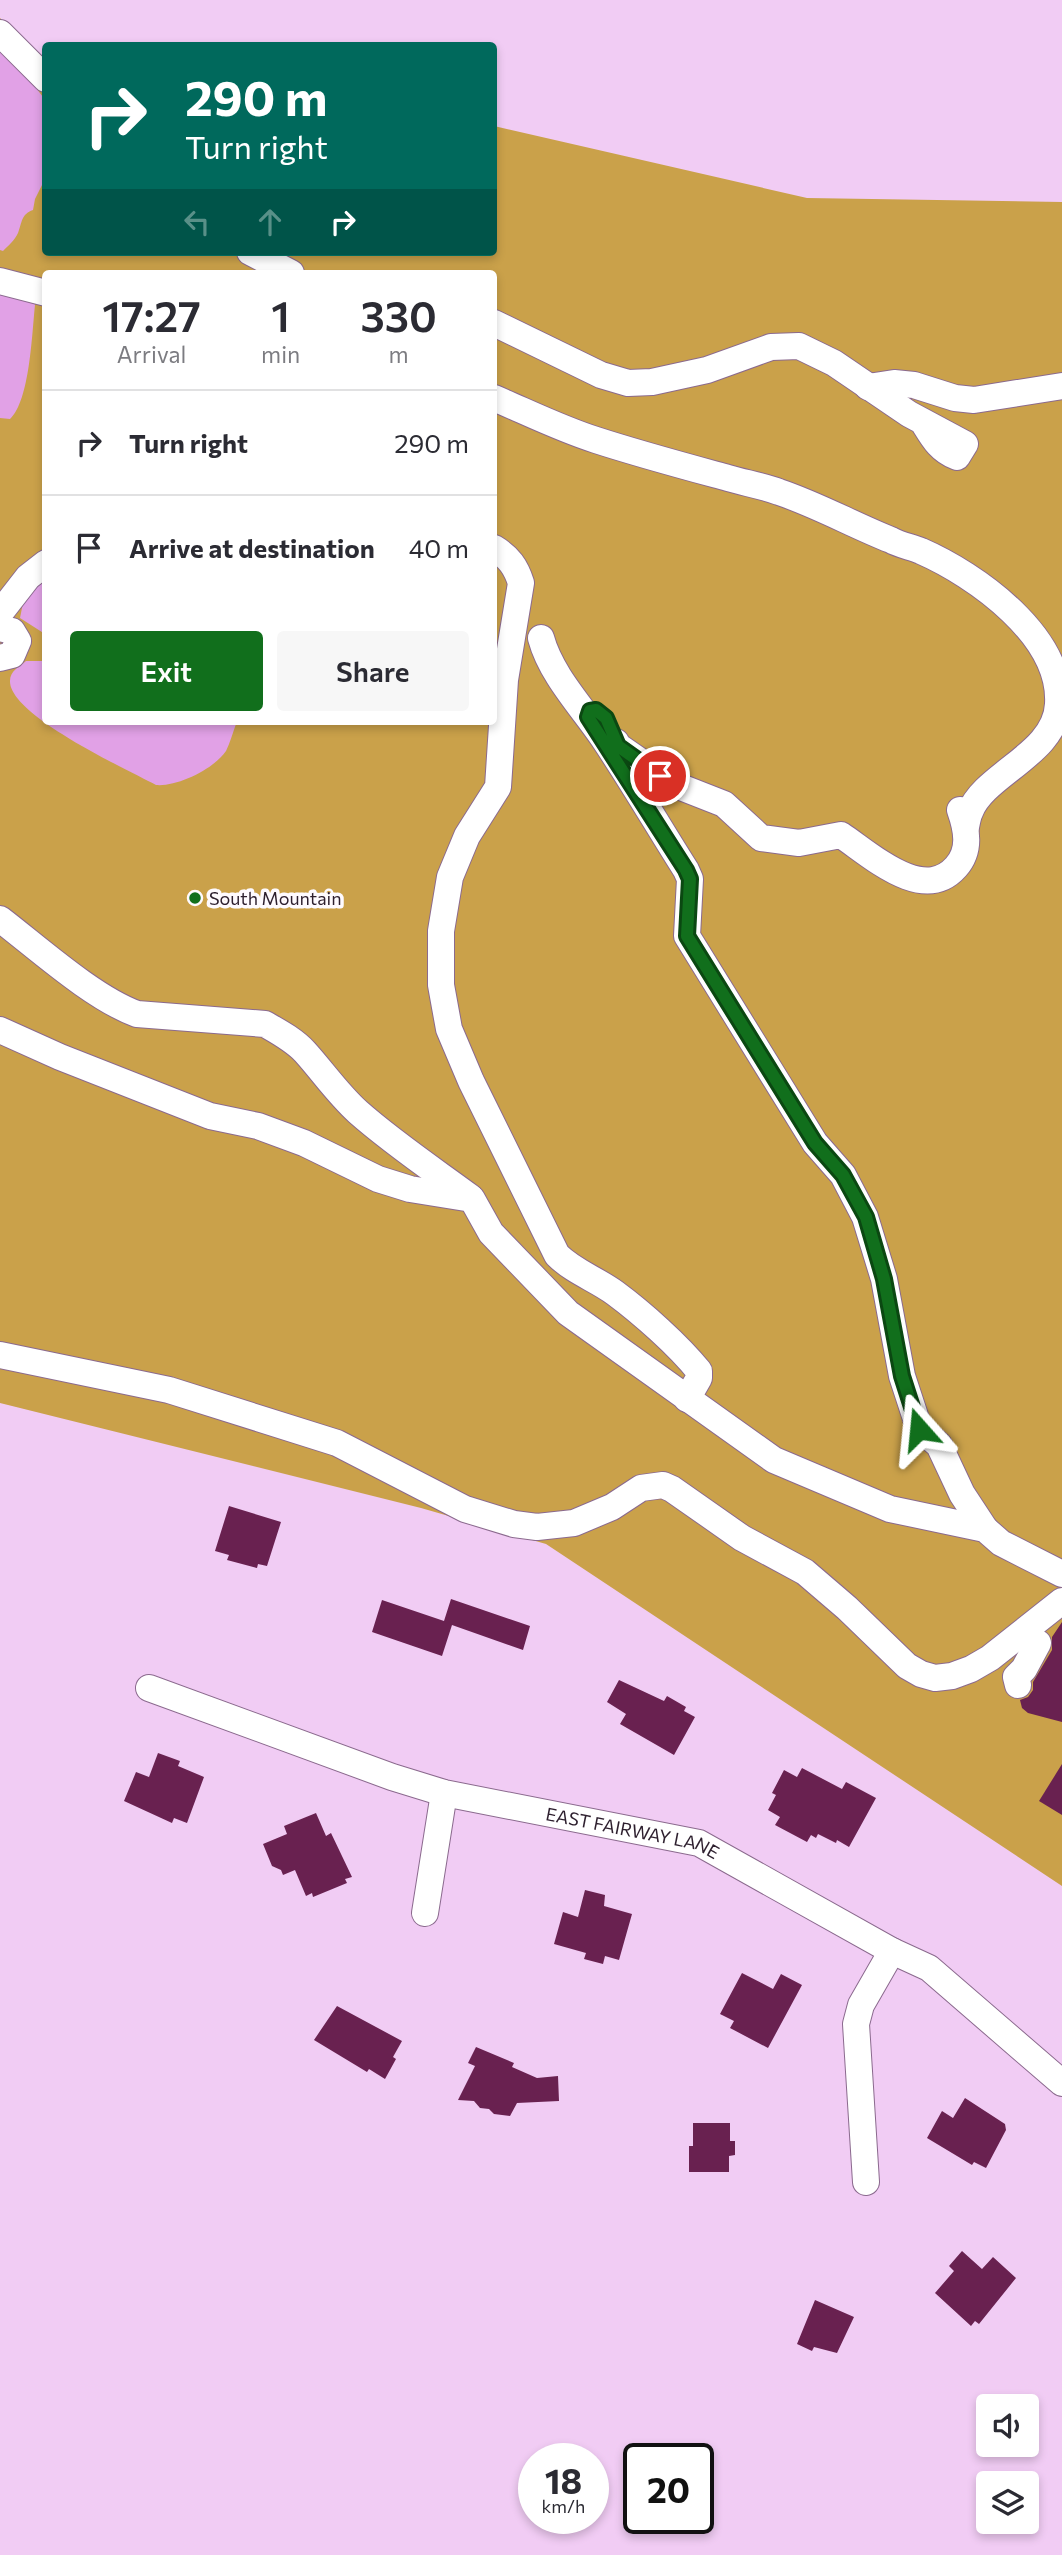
<!DOCTYPE html>
<html lang="en">
<head>
<meta charset="utf-8">
<style>
  :root { --surface:#fff; --page:#f7f7f7; --text:#2b2b33; --muted:#7c7c81; --line:#e1e1e2; --accent:#116f1c }
  body { margin:0; font-family:Commissioner,sans-serif; background:var(--page); color:var(--text); height:100vh; display:flex; flex-direction:column; font-size:26px; white-space:nowrap }
  * { box-sizing:border-box; margin:0 }
  p { font-size:23px; color:var(--muted) }
  .icon { flex:none; width:38px; height:38px; fill:none; stroke:currentColor; stroke-width:2; stroke-linecap:round; stroke-linejoin:round }
  .map { position:relative; flex:1; overflow:hidden }
  .sheet { position:absolute; left:42px; top:270px; width:455px; height:455px; display:flex; flex-direction:column; background:var(--surface); border-radius:7px; box-shadow:0 4px 10px #0003 }
  .sheet>* { flex:none }
  .guide { position:absolute; left:42px; top:42px; width:455px; height:214px; border-radius:7px; box-shadow:0 4px 10px #0003; background:#00695c; color:#fff; overflow:hidden }
  .controls { position:absolute; left:976px; top:2394px; display:grid; gap:14px }
  .controls a { display:grid; place-items:center; width:63px; height:63px; border-radius:7px; background:var(--surface); box-shadow:0 4px 10px #0003; font-size:35px }
  .speed { position:absolute; left:518px; top:2443px; display:flex; gap:14px; font-size:35px; font-weight:700; text-align:center }
  .speed>* { display:grid; place-content:center; width:91px; height:91px; border-radius:50%; background:var(--surface); box-shadow:0 4px 10px #0003; line-height:1 }
  .speed small { font-size:18px; font-weight:400 }
  .speed .limit { border:4px solid #111; border-radius:10px; background:#fff; color:#111 }
  .pin { position:absolute; display:grid; place-items:center; width:60px; height:60px; color:#fff; margin:-30px; border:4px solid #fff; border-radius:50%; box-shadow:0 2px 7px #0007 }
  .me { position:absolute; width:77px; margin:-38px; rotate:342deg; stroke-linejoin:round; filter:drop-shadow(0 0 5px #0008) }
  .turn { display:flex; align-items:center; gap:24px; height:147px; padding:0 28px; font-size:32px }
  .turn .icon { width:91px; height:91px; stroke-width:2.5 }
  .turn b { display:block; font-size:49px; line-height:60px }
  .lanes { display:flex; align-items:center; height:66px; padding:0 28px; background:#0003; justify-content:center; gap:35px; direction:ltr }
  .lanes .off { opacity:.35 }
  .eta { display:flex; justify-content:space-evenly; align-items:center; height:119px; text-align:center }
  .eta b { font-size:42px; font-weight:600; line-height:49px }
  .action { display:flex; gap:14px; margin-top:auto; padding:14px 28px }
  .action a { flex:1; height:80px; border-radius:7px; background:var(--accent); color:#fff; font-size:28px; font-weight:600; line-height:80px; text-align:center }
  .action a+a { background:var(--page); color:var(--text) }
  ul { padding:0; list-style:none }
  li { display:flex; align-items:center; gap:21px; height:105px; padding:0 28px; border-top:2px solid var(--line) }
  li div { flex:1 }
  li b { display:block; font-size:26px }
  li em { font-style:normal }
  .map>svg:first-child { display:block }
  .green { fill:#caa14a; fill-rule:evenodd }
  .water { fill:#e1a1e6 }
  .building { fill:#692150 }
  .lines { fill:none; stroke-linecap:round; stroke-linejoin:round }
  .minor-casing { stroke:#8b6a8e; stroke-width:28 }
  .minor { stroke:#fff; stroke-width:26 }
  .route-casing { stroke:#0b4812; stroke-width:18 }
  .route { stroke:#116f1c; stroke-width:12 }
  .poi-dot { fill:#116f1c; stroke:#fefafe; stroke-width:2.5 }
  .labels { text-anchor:middle; dominant-baseline:central; stroke-width:7; stroke-linejoin:round; paint-order:stroke }
  .poi-label { font-size:18px; fill:#2d1f2e; stroke:#fefafe; text-anchor:start }
  .street-label { font-size:18px; fill:#2d1f2e; stroke:#fefafe }
</style>
</head>
<body>
<div class="map">
<svg width="1062" height="2555" viewBox="0 0 1062 2555">
  <rect width="100%" height="100%" fill="#f1ccf4"/>
  <!-- green -->
  <path class="green" d="M0 18 45 63 46 252H494V126L807 198 1062 202V1886L546 1544 421 1508 0 1403ZM46 273H494V721H46Z"/>
  <!-- water -->
  <g class="water">
    <path d="M0 49 30 80 46 101 45 179 35 199 33 210C21 214 22 223 18 233 15 240 8 246 3 251L0 250Z"/>
    <path d="M0 286 32 296 35 305C32 332 30 401 10 419L0 418Z"/>
    <path d="M45 572V634L20 618 23 603Z"/>
    <path d="M26 661H45L46 721H237L236 724C233 732 230 743 226 751 214 769 177 787 156 785 128 770 9 715 10 681 10 671 19 667 26 661Z"/>
  </g>
  <!-- building -->
  <g class="building">
    <path d="M229 1506 281 1522 267 1566 258 1564 257 1568 227 1560 229 1555 215 1551Z"/>
    <path d="M451 1599 530 1626 523 1650 452 1625 442 1656 372 1632 382 1600 444 1621Z"/>
    <path d="M1062 1622V1722L1028 1713 1022 1708 1020 1700 1028 1697 1033 1690V1682L1052 1650V1637Z"/>
    <path d="M619 1680 664 1701 667 1696 686 1707 684 1711 695 1717 674 1755 620 1724 626 1714 607 1702Z"/>
    <path d="M158 1753 180 1761 178 1766 204 1777 187 1823 174 1818 172 1823 124 1801 136 1772 149 1777Z"/>
    <path d="M1062 1764V1815L1039 1801Z"/>
    <path d="M802 1768 842 1789 846 1782 876 1798 849 1847 837 1840 836 1843 818 1834 816 1838 811 1835 807 1842 775 1825 780 1817 768 1810 776 1795 772 1793 784 1770 797 1777Z"/>
    <path d="M316 1813 326 1836 331 1833 352 1877 345 1879 347 1883 313 1897 312 1893 306 1896 295 1870 283 1875 281 1870 272 1866 263 1844 287 1834 284 1826Z"/>
    <path d="M585 1890 605 1895 604 1906 632 1914 619 1960 605 1956 603 1964 584 1959 586 1953 554 1944 563 1912 578 1917Z"/>
    <path d="M742 1973 773 1989 781 1974 802 1985 768 2048 730 2028 734 2021 720 2014Z"/>
    <path d="M337 2006 402 2041 393 2057 396 2059 385 2079 369 2069 367 2072 314 2040Z"/>
    <path d="M476 2047 514 2063 512 2067 537 2078 558 2076 559 2101 517 2103 510 2116 494 2114 489 2109 480 2108 474 2101 458 2100 475 2066 468 2063Z"/>
    <path d="M965 2098 1005 2124 1006 2130 986 2168 974 2162 972 2165 927 2138 942 2111 953 2118Z"/>
    <path d="M693 2123H730V2141H735V2155L729 2156V2172H689V2146H693Z"/>
    <path d="M962 2251 982 2269 993 2257 1016 2278 979 2324 975 2321 971 2326 935 2293 954 2271 949 2266Z"/>
    <path d="M815 2300 854 2317 837 2353 814 2347 812 2351 797 2344Z"/>
  </g>
  <g class="lines">
    <!-- minor casing -->
    <g class="minor-casing">
      <g id="minor">
        <path d="M0 33 46 79"/>
        <path d="M250 252 291 273"/>
        <path d="M0 281 46 293"/>
        <path d="M494 323 601 375 628 383 652 382 707 370 771 347 799 346 834 363 909 414 965 444 957 457C939 450 933 438 923 422"/>
        <path d="M868 387 894 383 914 385 955 398 974 400 1062 386"/>
        <path d="M494 398C527 412 561 429 596 440 639 454 684 466 728 478 745 483 763 486 779 492 818 505 853 525 891 540 900 545 911 547 921 551 976 575 1062 636 1058 704 1056 754 984 774 970 812 968 816 967 822 966 827"/>
        <path d="M494 548C509 557 516 567 521 583L505 680 498 787 467 836 450 877 441 931V985L449 1029 471 1081 557 1255C574 1272 596 1279 615 1293 642 1313 678 1345 699 1371V1378L687 1399"/>
        <path d="M0 613 28 577 46 563"/>
        <path d="M0 628 12 631 18 641 12 655 0 658"/>
        <path d="M541 638C551 675 582 707 603 738 632 781 658 826 686 870L690 879 687 936 815 1143 843 1175 865 1217 884 1279 902 1376 919 1428 939 1445 962 1494 985 1529"/>
        <path d="M616 742 618 746 673 784 724 804 761 838 799 843 841 835C871 855 923 904 956 867 971 850 967 830 960 810"/>
        <path d="M0 919C38 948 93 998 137 1014L265 1024C279 1032 294 1040 305 1052 323 1072 338 1094 358 1112 393 1143 432 1169 470 1197"/>
        <path d="M0 1030 60 1057 210 1116 258 1126 304 1143 378 1179 410 1189 472 1199 491 1233 568 1313 774 1460 890 1509 985 1529 1001 1543 1062 1574"/>
        <path d="M0 1355 169 1390 337 1443 465 1509 514 1524 537 1527 574 1523 612 1507 641 1488 663 1485 672 1489 742 1538 805 1572 847 1608 907 1666 921 1674 935 1678 952 1676 971 1669 990 1658 1062 1601"/>
        <path d="M1018 1685 1016 1677 1024 1669 1038 1643 1030 1638"/>
        <path id="s1" d="M149 1688 392 1777 444 1793 699 1843 892 1951 929 1968 1062 2083"/>
        <path d="M425 1913 444 1793"/>
        <path d="M866 2182 856 2024 861 2005 892 1951"/>
      </g>
    </g>
    <!-- minor -->
    <use href="#minor" class="minor"/>
  </g>
  <g class="lines">
    <!-- route casing -->
    <g class="route-casing">
      <path id="route" d="M660 776 618 746 606 718 596 710 590 711 588 717 686 870 690 879 687 936 815 1143 843 1175 866 1217 884 1279 902 1376 919 1429"/>
    </g>
    <!-- route -->
    <use href="#route" class="route"/>
  </g>
  <!-- markers -->
  <circle class="poi-dot" cx="195" cy="898" r="7"/>
  <g class="labels">
    <!-- poi labels -->
    <g class="poi-label">
      <text x="209" y="898">South Mountain</text>
    </g>
    <!-- street labels -->
    <g class="street-label">
      <text stroke="none"><textPath href="#s1" startOffset="506">EAST FAIRWAY LANE</textPath></text>
    </g>
  </g>
</svg>
<div class="controls">
<a><svg class="icon" aria-label="sound" viewBox="0 0 24 24"><path d="M4 9h4l5-4v14l-5-4H4zM17 9q2 3 0 6"/></svg></a>
<a><svg class="icon" aria-label="layers" viewBox="0 0 24 24"><path d="M12 4l9 5-9 5-9-5zM3 14l9 5 9-5"/></svg></a>
</div>
<div class="speed"><div>18<small>km/h</small></div><div class="limit">20</div></div>
<div class="pin" style="left:660px;top:776px;background:#d93025"><svg class="icon" aria-label="arrive" viewBox="0 0 24 24"><path d="M6 21V4h12l-3 4 3 4H6"/></svg></div>
<svg class="me" style="left:919px;top:1429px" viewBox="-20 -20 40 40"><path d="M0-17L14 15 0 8-14 15z" fill="#116f1c" stroke="#fff" stroke-width="4"/></svg>
<div class="guide">
<div class="turn"><svg class="icon" aria-label="right" viewBox="0 0 24 24"><path d="M7 20v-9h11M14 6l5 5-5 5"/></svg><div><b>290 m</b>Turn right</div></div>
<div class="lanes"><svg class="icon off" aria-label="left" viewBox="0 0 24 24"><path d="M17 20v-9H6M10 6l-5 5 5 5"/></svg><svg class="icon off" aria-label="ahead" viewBox="0 0 24 24"><path d="M12 20V5M6 11l6-6 6 6"/></svg><svg class="icon" aria-label="right" viewBox="0 0 24 24"><path d="M7 20v-9h11M14 6l5 5-5 5"/></svg></div>
</div>
<section class="sheet">
<div class="eta">
<div><b>17:27</b><p>Arrival</p></div>
<div><b>1</b><p>min</p></div>
<div><b>330</b><p>m</p></div>
</div>
<ul>
<li><svg class="icon" aria-label="right" viewBox="0 0 24 24"><path d="M7 20v-9h11M14 6l5 5-5 5"/></svg><div><b>Turn right</b></div><em>290 m</em></li>
<li><svg class="icon" aria-label="arrive" viewBox="0 0 24 24"><path d="M6 21V4h12l-3 4 3 4H6"/></svg><div><b>Arrive at destination</b></div><em>40 m</em></li>
</ul>
<div class="action"><a>Exit</a><a>Share</a></div>
</section>
</div>
</body>
</html>
